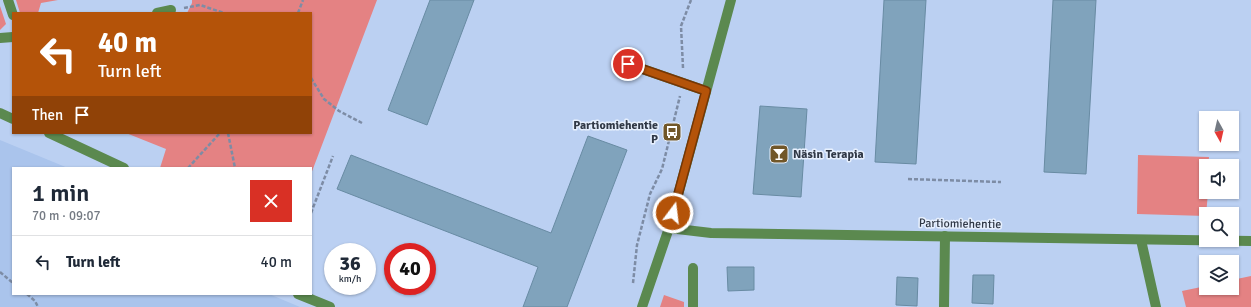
<!DOCTYPE html>
<html lang="en">
<head>
<meta charset="utf-8">
<style>
  :root { --surface:#fff; --page:#f2f2f3; --text:#1f2937; --muted:#747a83; --line:#e0e1e3 }
  body { margin:0; font-family:Signika,sans-serif; background:var(--page); color:var(--text); height:100vh; display:flex; flex-direction:column; font-size:15px; white-space:nowrap }
  * { box-sizing:border-box; margin:0 }
  p { font-size:13px; color:var(--muted) }
  .icon { flex:none; width:22px; height:22px; fill:none; stroke:currentColor; stroke-width:2; stroke-linecap:round; stroke-linejoin:round }
  .map { position:relative; flex:1; overflow:hidden }
  .sheet { position:absolute; left:12px; top:167px; width:300px; height:128px; display:flex; flex-direction:column; background:var(--surface); border-radius:0px; box-shadow:0 1px 3px #0004 }
  .sheet>* { flex:none }
  .hud { position:absolute; left:12px; top:12px; width:300px; height:122px; border-radius:0px; box-shadow:0 1px 3px #0004; background:#b45309; color:#fff; overflow:hidden }
  .needle { width:26px; rotate:172deg }
  .controls { position:absolute; left:1199px; top:111px; display:grid; gap:8px }
  .controls a { display:grid; place-items:center; width:40px; height:40px; border-radius:0px; background:var(--surface); box-shadow:0 1px 3px #0004; font-size:20px }
  .speed { position:absolute; left:324px; top:243px; display:flex; gap:8px; font-size:20px; font-weight:700; text-align:center }
  .speed>* { display:grid; place-content:center; width:52px; height:52px; border-radius:50%; background:var(--surface); box-shadow:0 1px 3px #0004; line-height:1 }
  .speed small { font-size:10px; font-weight:400 }
  .speed .limit { border:6px solid #d22; background:#fff; color:#111 }
  .pin { position:absolute; display:grid; place-items:center; width:34px; height:34px; color:#fff; margin:-17px; border:2px solid #fff; border-radius:50%; box-shadow:0 1px 4px #0007 }
  .me { position:absolute; width:44px; margin:-22px; rotate:15deg; stroke-linejoin:round; filter:drop-shadow(0 0 3px #0008) }
  .turn { display:flex; align-items:center; gap:14px; height:84px; padding:0 20px; font-size:18px }
  .turn .icon { width:52px; height:52px; stroke-width:2.5 }
  .turn b { display:block; font-size:28px; line-height:34px }
  .then { display:flex; align-items:center; height:38px; padding:0 20px; background:#0003; gap:8px; font-size:15px }
  .round { display:grid; place-items:center; flex:none; width:42px; height:42px; border-radius:0px; background:var(--page) }
  .overview { display:flex; align-items:center; justify-content:space-between; height:68px; padding:0 20px }
  h1 { font-size:24px; font-weight:600; line-height:30px }
  ul { padding:0; list-style:none }
  li { display:flex; align-items:center; gap:12px; height:52px; padding:0 20px; border-top:1px solid var(--line) }
  li div { flex:1 }
  li b { display:block; font-size:15px }
  li em { font-style:normal }
  .map>svg:first-child { display:block }
  .built { fill:#aac4ec }
  .green { fill:#e48283 }
  .building { fill:#80a3bc; stroke:#688ba3 }
  .lines { fill:none; stroke-linecap:round; stroke-linejoin:round }
  .path { stroke:#7d8ca5; stroke-width:2.5; stroke-dasharray:4 2; stroke-linecap:butt }
  .minor { stroke:#5b894f; stroke-width:10 }
  .route-casing { stroke:#753606; stroke-width:10 }
  .route { stroke:#b45309; stroke-width:7 }
  .labels { text-anchor:middle; dominant-baseline:central; stroke-width:3; stroke-linejoin:round; paint-order:stroke }
  .poi-label { font-size:12px; font-weight:bold; fill:#303846; stroke:#e7f0fe; text-anchor:end }
  .street-label { font-size:12px; fill:#303846; stroke:#e7f0fe }
</style>
</head>
<body>
<div class="map">
<svg width="1251" height="307" viewBox="0 0 1251 307">
  <rect width="100%" height="100%" fill="#bbd0f2"/>
  <!-- built -->
  <path class="built" d="M0 140 68 168H13V294H269L300 307H0Z"/>
  <!-- green -->
  <g class="green">
    <path d="M16 0H58L41 3 38 13H20Z"/>
    <path d="M192 0H377L311 174V168H160L166 149 126 133H311V13H187L192 3Z"/>
    <path d="M0 6 6 24 0 30Z"/>
    <path d="M1138 155 1209 157 1208 166H1206V192H1208L1206 216 1137 214Z"/>
    <path d="M1251 276V307H1186L1182 291 1206 286V288H1232V280Z"/>
    <path d="M664 295 684 302V307H660Z"/>
  </g>
  <!-- building -->
  <g class="building">
    <path d="M430 0H474L427 125 388 110Z"/>
    <path d="M884 0H926L916 164 875 162Z"/>
    <path d="M1053 0H1096L1086 174 1044 172Z"/>
    <path d="M760 106 807 109 801 197 753 194Z"/>
    <path d="M588 136 627 150 567 307H523L538 267 337 189 351 155 551 233Z"/>
    <path d="M727 267H754V290L728 291Z"/>
    <path d="M973 275H994L993 304 972 303Z"/>
    <path d="M897 277 918 278 917 306 896 305Z"/>
  </g>
  <g class="lines">
    <!-- path -->
    <g class="path">
      <path d="M184 8 200 5 224 13"/>
      <path d="M298 13 303 0"/>
      <path d="M683 68 681 26 691 0"/>
      <path d="M311 78 324 99 339 111 362 123"/>
      <path d="M228 133 235 168"/>
      <path d="M188 168 220 133"/>
      <path d="M908 179 1001 182"/>
      <path d="M311 213 333 156"/>
      <path d="M0 272 13 283"/>
      <path d="M633 283 637 245 650 194 662 169 680 96"/>
      <path d="M27 294 35 301 38 307"/>
    </g>
    <!-- minor -->
    <g class="minor">
      <path d="M8 0 13 15"/>
      <path d="M157 13 171 10"/>
      <path d="M0 38 13 37"/>
      <path d="M628 64 706 91"/>
      <path d="M0 113 13 119"/>
      <path d="M49 133 124 168"/>
      <path d="M669 228 711 233 1251 241"/>
      <path d="M1141 240 1156 307"/>
      <path d="M298 294 330 307"/>
      <path d="M642 307 669 228 731 0"/>
      <path d="M693 307V268"/>
      <path d="M944 307 945 236"/>
    </g>
  </g>
  <g class="lines">
    <!-- route casing -->
    <g class="route-casing">
      <path id="route" d="M628 64 706 91 673 213"/>
    </g>
    <!-- route -->
    <use href="#route" class="route"/>
  </g>
  <!-- icons -->
  <defs>
    <g id="bus-square" transform="scale(1)"><rect x="-9" y="-9" width="18" height="18" rx="4" fill="#715729" stroke="#e7f0fe"/><path d="M-5-6H5V4H4V6H2V4H-2V6H-4V4H-5ZM-3.5-4V0h7V-4ZM-3.5 1.2v1.5H-2V1.2ZM2 1.2v1.5H3.5V1.2Z" fill="#fff"/></g>
    <g id="bar-square" transform="scale(1)"><rect x="-9" y="-9" width="18" height="18" rx="4" fill="#715729" stroke="#e7f0fe"/><path d="M-6-5H6L.8 .8V4.5H3.5V6h-7V4.5H-.8V.8Z" fill="#fff"/></g>
  </defs>
  <g fill-rule="evenodd">
    <use href="#bus-square" x="672" y="132"/>
    <use href="#bar-square" x="779" y="154"/>
  </g>
  <g class="labels">
    <!-- poi labels -->
    <g class="poi-label">
      <text x="658" y="125">Partiomiehentie<tspan x="658" dy="14">P</tspan></text>
      <text x="793" y="154" text-anchor="start">Näsin Terapia</text>
    </g>
    <!-- street labels -->
    <g class="street-label">
      <text transform="translate(960 224) rotate(1)">Partiomiehentie</text>
    </g>
  </g>
</svg>
<div class="controls">
<a><svg class="needle" viewBox="-14 -14 28 28"><path d="M0-13l5 13h-10z" fill="#e53935"/><path d="M0 13l5-13h-10z" fill="#747a83"/></svg></a>
<a><svg class="icon" aria-label="sound" viewBox="0 0 24 24"><path d="M4 9h4l5-4v14l-5-4H4zM17 9q2 3 0 6"/></svg></a>
<a><svg class="icon" aria-label="search" viewBox="0 0 24 24"><circle cx="10" cy="10" r="6"/><path d="M15 15l6 6"/></svg></a>
<a><svg class="icon" aria-label="layers" viewBox="0 0 24 24"><path d="M12 4l9 5-9 5-9-5zM3 14l9 5 9-5"/></svg></a>
</div>
<div class="speed"><div>36<small>km/h</small></div><div class="limit">40</div></div>
<div class="pin" style="left:628px;top:64px;background:#d93025"><svg class="icon" aria-label="arrive" viewBox="0 0 24 24"><path d="M6 21V4h12l-3 4 3 4H6"/></svg></div>
<svg class="me" style="left:673px;top:213px" viewBox="-20 -20 40 40"><circle r="17" fill="#b45309" stroke="#fff" stroke-width="3"/><path d="M0-11L8 9 0 5-8 9z" fill="#fff"/></svg>
<div class="hud">
<div class="turn"><svg class="icon" aria-label="left" viewBox="0 0 24 24"><path d="M17 20v-9H6M10 6l-5 5 5 5"/></svg><div><b>40 m</b>Turn left</div></div>
<div class="then">Then<svg class="icon" aria-label="arrive" viewBox="0 0 24 24"><path d="M6 21V4h12l-3 4 3 4H6"/></svg></div>
</div>
<section class="sheet">
<div class="overview"><div><h1>1 min</h1><p>70 m · 09:07</p></div><a class="round" style="background:#d93025;color:#fff"><svg class="icon" aria-label="close" viewBox="0 0 24 24"><path d="M6 6l12 12M18 6L6 18"/></svg></a></div>
<ul>
<li><svg class="icon" aria-label="left" viewBox="0 0 24 24"><path d="M17 20v-9H6M10 6l-5 5 5 5"/></svg><div><b>Turn left</b></div><em>40 m</em></li>
</ul>
</section>
</div>
</body>
</html>
